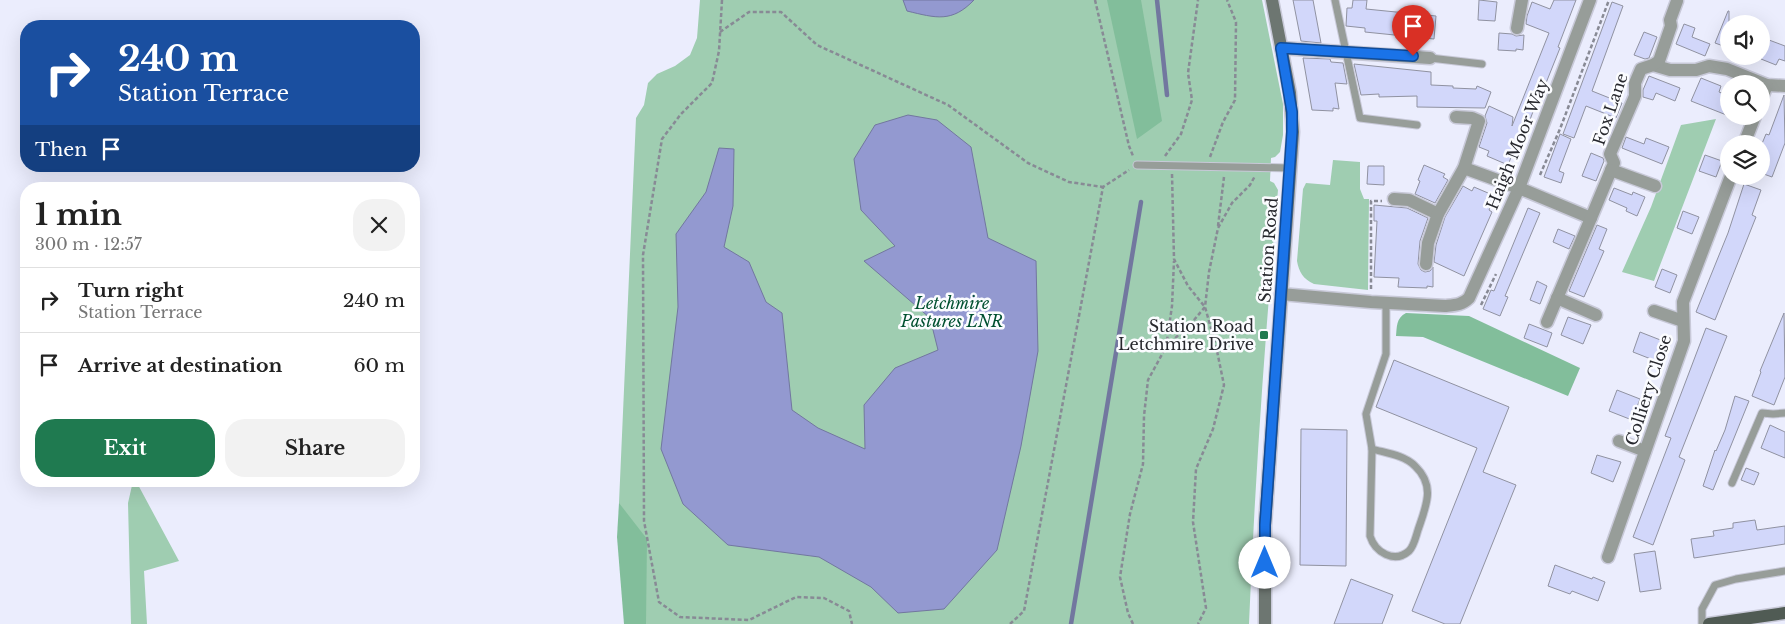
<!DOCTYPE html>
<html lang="en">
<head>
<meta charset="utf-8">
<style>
  :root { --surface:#fff; --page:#f2f2f2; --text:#222; --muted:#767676; --line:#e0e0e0; --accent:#1f7a50 }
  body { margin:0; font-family:"Libre Baskerville",serif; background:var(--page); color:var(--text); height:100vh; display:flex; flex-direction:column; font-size:19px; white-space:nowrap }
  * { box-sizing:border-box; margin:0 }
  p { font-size:16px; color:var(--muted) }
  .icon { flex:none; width:28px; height:28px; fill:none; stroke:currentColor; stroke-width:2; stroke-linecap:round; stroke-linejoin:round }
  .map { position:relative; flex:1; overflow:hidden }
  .drawer { position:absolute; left:20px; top:182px; width:400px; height:305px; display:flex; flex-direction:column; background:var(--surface); border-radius:20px; box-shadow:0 5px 20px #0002 }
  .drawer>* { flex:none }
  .banner { position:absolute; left:20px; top:20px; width:400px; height:152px; border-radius:20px; box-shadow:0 5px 20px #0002; background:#1a4fa0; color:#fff; overflow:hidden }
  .tools { position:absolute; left:1720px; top:15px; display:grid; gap:10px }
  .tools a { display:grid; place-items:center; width:50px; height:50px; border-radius:50%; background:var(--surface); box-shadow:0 5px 20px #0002; font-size:25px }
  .pin { position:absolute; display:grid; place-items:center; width:42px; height:42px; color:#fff; margin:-51px -21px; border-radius:50% 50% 50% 0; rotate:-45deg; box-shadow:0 0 5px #0007 }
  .pin .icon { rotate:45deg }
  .me { position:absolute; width:55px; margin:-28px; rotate:0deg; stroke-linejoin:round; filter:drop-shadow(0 0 4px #0008) }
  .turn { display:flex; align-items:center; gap:18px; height:105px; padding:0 15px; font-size:22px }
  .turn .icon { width:65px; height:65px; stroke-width:2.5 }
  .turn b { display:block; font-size:35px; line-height:42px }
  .then { display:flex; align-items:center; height:48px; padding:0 15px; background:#0003; gap:10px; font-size:19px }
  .round { display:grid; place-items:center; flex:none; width:52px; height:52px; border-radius:20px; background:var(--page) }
  .overview { display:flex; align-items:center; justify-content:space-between; height:85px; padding:0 15px }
  h1 { font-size:30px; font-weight:800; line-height:38px }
  .cta { display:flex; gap:10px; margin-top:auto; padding:10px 15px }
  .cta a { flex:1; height:58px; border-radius:20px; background:var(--accent); color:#fff; font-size:20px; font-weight:800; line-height:58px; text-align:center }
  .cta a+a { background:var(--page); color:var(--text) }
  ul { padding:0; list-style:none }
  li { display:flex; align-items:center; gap:15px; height:65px; padding:0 15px; border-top:1px solid var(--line) }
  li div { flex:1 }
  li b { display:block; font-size:19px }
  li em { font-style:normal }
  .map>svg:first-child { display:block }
  .green { fill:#9fcdb1 }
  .forest { fill:#82be9b }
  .water { fill:#9399d0; stroke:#72779f }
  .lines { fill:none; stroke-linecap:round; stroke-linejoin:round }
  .stream { stroke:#72779f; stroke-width:4.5 }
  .building { fill:#d2d7fa; stroke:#9092a1 }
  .lane-casing { stroke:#c8c9d8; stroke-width:9 }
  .street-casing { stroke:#c8c9d8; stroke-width:15 }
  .secondary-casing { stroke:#c8c9d8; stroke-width:15 }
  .primary-casing { stroke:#c8c9d8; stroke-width:15 }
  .path { stroke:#888a95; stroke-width:2.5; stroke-dasharray:4 2.5; stroke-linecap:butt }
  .lane { stroke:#979d99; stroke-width:7 }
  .street { stroke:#979d99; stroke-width:12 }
  .secondary { stroke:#6d7671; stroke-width:12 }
  .primary { stroke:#505b54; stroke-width:12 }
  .route-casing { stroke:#114b97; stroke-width:12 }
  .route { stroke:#1a73e8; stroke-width:9 }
  .poi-dot { fill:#1f7a50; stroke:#fbfcff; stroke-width:2 }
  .labels { text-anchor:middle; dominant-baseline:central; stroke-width:5; stroke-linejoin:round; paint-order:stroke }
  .street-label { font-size:16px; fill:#26272d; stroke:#fbfcff }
  .park-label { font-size:16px; font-style:italic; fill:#005030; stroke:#fbfcff }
  .poi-label { font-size:16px; fill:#26272d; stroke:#fbfcff; text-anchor:end }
</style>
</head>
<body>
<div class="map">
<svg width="1785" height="624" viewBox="0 0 1785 624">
  <rect width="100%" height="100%" fill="#ebedfd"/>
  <!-- green -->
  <g class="green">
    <path d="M700 0H1262L1283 104V135L1280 152 1275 157 1271 158 1270 181 1274 183 1278 190C1265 335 1255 479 1249 624H630L619 503 636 118 644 105 648 83 657 74 675 66 690 55 697 38Z"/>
    <path d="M1716 119 1654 281 1622 272 1651 207 1681 125Z"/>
    <path d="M1333 160 1360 162V189L1364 199H1369L1368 290 1314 284C1303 279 1299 272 1297 261L1303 189 1306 183 1330 185Z"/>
    <path d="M133 481H136L179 561 144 571 147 624H131L128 503Z"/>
  </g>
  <!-- forest -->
  <g class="forest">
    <path d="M1107 0H1141L1162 121 1137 139Z"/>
    <path d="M1406 313 1469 316 1580 368 1568 396 1423 337 1396 336C1397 327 1396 318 1406 313Z"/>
    <path d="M619 503 647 539 646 624H624L617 537Z"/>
  </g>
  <!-- water -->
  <g class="water">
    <path d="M903 0H974C952 23 936 18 907 11Z"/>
    <path d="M908 115 937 120 971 147 988 238 1036 261 1038 351 1021 446 997 550 944 609 898 613 871 587 819 557 728 545 683 504 661 449 678 307 676 234 706 192 719 148 734 149 733 206 724 247 749 262 766 302 782 313 792 410 818 428 865 449 864 405 895 368 938 350 930 318 864 261 895 246 861 210 854 159 875 125Z"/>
  </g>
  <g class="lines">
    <!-- stream -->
    <g class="stream">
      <path d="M1157 0 1167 95"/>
      <path d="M1071 624 1141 202"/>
    </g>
  </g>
  <!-- building -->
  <g class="building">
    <path d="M1293 0H1313L1321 43 1301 41Z"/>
    <path d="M1353 0H1367L1366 9 1436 16 1434 39 1365 32V28L1346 26 1347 8H1352Z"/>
    <path d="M1479 0 1497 2 1495 21 1478 20Z"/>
    <path d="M1554 0H1576L1558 47 1560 48 1540 98H1538L1520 147 1516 145 1508 165 1487 156 1489 151 1479 147 1487 123 1485 116 1489 106 1513 117 1512 126 1549 33 1526 24 1527 16 1532 2 1550 9Z"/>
    <path d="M1612 2 1623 6 1592 91 1622 103 1616 118 1586 106 1574 138 1563 134Z"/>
    <path d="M1728 11H1729V48L1715 43Z"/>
    <path d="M1684 24 1695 28 1692 37 1710 44 1705 56 1676 44Z"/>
    <path d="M1644 32 1657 37 1649 58 1645 59 1634 55Z"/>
    <path d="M1499 33 1512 34 1516 36 1524 35 1523 50 1516 49V51L1498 50Z"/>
    <path d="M1761 37 1785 46V61L1779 59 1776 65 1761 59Z"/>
    <path d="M1303 58 1330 59 1331 62 1343 63 1347 84 1335 83 1339 109 1333 108V111L1312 110Z"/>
    <path d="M1354 64 1431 72V85L1453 86V88L1476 89 1477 86 1491 92 1485 108 1417 107V96L1379 97V94L1361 95Z"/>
    <path d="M1649 76 1680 88 1675 101 1656 93 1653 100 1643 97V90Z"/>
    <path d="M1701 78 1721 86 1719 92 1729 96V116L1691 101Z"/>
    <path d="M1784 95 1785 143 1772 177 1761 173V146L1766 134 1769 135Z"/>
    <path d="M1560 134 1571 139 1559 171 1564 173 1561 183 1544 177Z"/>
    <path d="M1626 137 1644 144 1646 138 1669 147 1662 164 1622 148Z"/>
    <path d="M1591 153 1603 158 1604 161 1596 181 1582 176Z"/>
    <path d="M1705 155 1722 161 1716 177 1699 171Z"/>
    <path d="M1424 165 1445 174 1443 177 1448 180 1435 203 1415 194 1420 181 1418 180Z"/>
    <path d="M1368 166H1384V185L1367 184Z"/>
    <path d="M1744 184 1761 190 1752 215 1756 217 1715 320 1696 312 1728 233Z"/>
    <path d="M1463 186 1472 191 1474 187 1495 196 1489 210 1492 212 1464 276 1434 262 1436 245 1445 217Z"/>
    <path d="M1614 188 1632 195 1633 192 1645 197 1637 216 1626 211 1627 208 1609 200Z"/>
    <path d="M1374 205 1407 208 1428 218 1420 241 1418 264 1421 270 1425 272 1430 271 1433 267V287L1427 286V288L1398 287 1399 278 1374 277 1377 221H1374Z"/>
    <path d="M1528 208 1540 213 1505 296 1508 297 1500 316 1483 309 1491 290 1494 291Z"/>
    <path d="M1683 211 1699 217 1692 234 1677 228Z"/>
    <path d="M1597 225 1607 229 1599 249 1604 251 1584 297 1569 291Z"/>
    <path d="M1558 229 1575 236 1569 249 1553 242Z"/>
    <path d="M1662 269 1677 275 1670 293 1655 287Z"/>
    <path d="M1537 281 1547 286 1540 304 1530 300Z"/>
    <path d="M1784 313 1785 377 1774 405 1752 396 1761 372 1760 371Z"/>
    <path d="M1568 317 1591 325 1583 344 1561 335Z"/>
    <path d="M1529 324 1552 333 1547 347 1524 338Z"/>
    <path d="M1706 328 1727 336 1679 457 1685 460 1653 545 1633 537 1671 438 1665 436Z"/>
    <path d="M1640 332 1663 341 1656 361 1633 352Z"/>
    <path d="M1394 360 1509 407 1483 472 1516 485 1460 624H1445L1412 611 1477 448 1376 407Z"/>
    <path d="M1617 390 1640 399 1632 420 1609 411Z"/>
    <path d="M1735 396 1749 401 1713 490 1703 486 1715 450 1716 451 1725 430Z"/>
    <path d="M1770 425 1785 432V458L1761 448Z"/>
    <path d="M1301 429 1347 430 1346 566 1300 565Z"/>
    <path d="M1597 455 1621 462 1613 482 1591 473Z"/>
    <path d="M1746 468 1759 473 1754 485 1741 480Z"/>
    <path d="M1755 520 1757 530 1785 526V544L1694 558 1691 539 1714 536 1713 531 1733 528V523Z"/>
    <path d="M1655 551 1661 589 1640 592 1634 554Z"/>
    <path d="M1555 565 1592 579 1593 577 1605 582 1598 601 1572 591 1570 594 1548 586Z"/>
    <path d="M1351 579 1393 595 1382 624H1334Z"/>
  </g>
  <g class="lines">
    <!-- lane casing -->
    <g class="lane-casing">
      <g id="lane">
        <path d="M1335 0 1360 118 1417 125"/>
        <path d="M1430 58 1482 64"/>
        <path d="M1137 165 1290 168"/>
        <path d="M1372 449C1386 453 1404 455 1415 466 1436 486 1426 506 1418 530 1416 536 1414 546 1409 551 1394 564 1375 552 1370 536Z"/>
        <path d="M1372 449 1366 414 1386 354V303"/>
        <path d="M1732 483 1762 413 1773 414 1785 413"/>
        <path d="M1702 624V609L1715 585 1736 579 1785 571"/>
      </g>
    </g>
    <!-- street casing -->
    <g class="street-casing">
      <g id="street">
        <path d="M1517 28 1522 0"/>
        <path d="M1281 48 1430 58"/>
        <path d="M1653 65 1670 70H1696L1709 66 1727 69 1767 85 1785 86"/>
        <path d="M1761 100 1767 85"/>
        <path d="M1744 144 1755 116"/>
        <path d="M1464 168 1519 188 1591 218 1614 163 1610 154 1635 96V83L1641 69 1653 65 1659 61 1671 26 1670 20 1677 1"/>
        <path d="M1611 170 1655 186"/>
        <path d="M1394 199 1409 200 1438 214"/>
        <path d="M1426 264 1428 243 1438 214 1464 168 1479 121 1472 118 1456 117"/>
        <path d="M1281 294 1371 302 1445 306C1455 305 1462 305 1469 298L1519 188 1590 0"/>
        <path d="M1557 298 1596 315"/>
        <path d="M1654 311 1683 321"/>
        <path d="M1547 322 1591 218"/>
        <path d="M1619 441 1645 451"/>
        <path d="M1608 557 1684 341 1683 302 1731 176"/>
      </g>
    </g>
    <!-- secondary casing -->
    <g class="secondary-casing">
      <path id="secondary" d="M1265 624V525L1293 132 1290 93 1272 0"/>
    </g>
    <!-- primary casing -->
    <g class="primary-casing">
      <path id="primary" d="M1709 624 1785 613"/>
    </g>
    <!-- path -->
    <g class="path">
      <path d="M722 0 719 51 712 83 681 114 662 139 643 255 644 521 659 602 680 617 749 620 796 597 824 598 849 611 852 624"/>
      <path d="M1095 0 1129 146 1133 156"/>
      <path d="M720 32 749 12H781L817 45 948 105 1028 163 1069 182 1103 187"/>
      <path d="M1165 156 1181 134 1192 100 1188 73 1198 0"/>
      <path d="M1210 157 1223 122 1235 100 1236 22 1227 0"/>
      <path d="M1172 174 1174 259 1188 286 1205 307 1216 346 1224 385 1213 429 1196 469 1193 522 1206 608 1198 624"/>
      <path d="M1540 175 1560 129 1609 0"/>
      <path d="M1218 226 1224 177"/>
      <path d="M1371 289V201H1382"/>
      <path d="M1481 305 1496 274"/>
      <path d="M1166 347 1172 306 1174 261"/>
      <path d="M1010 624 1024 611 1103 187 1129 170"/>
      <path d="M1133 624 1128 613 1120 577 1130 514 1143 464 1144 416 1148 380 1166 347 1194 320 1205 307 1209 272 1218 228 1232 203 1250 185 1255 176"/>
    </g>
    <!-- lane -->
    <use href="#lane" class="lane"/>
    <!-- street -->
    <use href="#street" class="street"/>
    <!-- secondary -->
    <use href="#secondary" class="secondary"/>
    <!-- primary -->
    <use href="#primary" class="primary"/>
  </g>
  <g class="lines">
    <!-- route casing -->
    <g class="route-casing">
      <path id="route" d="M1265 563V525L1292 132V112L1281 48 1413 56"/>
    </g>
    <!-- route -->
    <use href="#route" class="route"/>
  </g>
  <!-- markers -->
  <rect class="poi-dot" x="1259" y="330" width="10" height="10" rx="2.5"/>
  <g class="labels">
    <!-- street labels -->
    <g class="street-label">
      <text transform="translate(1610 109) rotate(-71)">Fox Lane</text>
      <text transform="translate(1517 144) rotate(-68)">Haigh Moor Way</text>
      <text transform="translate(1268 250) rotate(-86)">Station Road</text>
      <text transform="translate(1648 390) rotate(-72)">Colliery Close</text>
    </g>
    <!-- park labels -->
    <g class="park-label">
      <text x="952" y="303">Letchmire<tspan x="952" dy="18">Pastures LNR</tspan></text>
    </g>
    <!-- poi labels -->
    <g class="poi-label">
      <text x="1254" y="326">Station Road<tspan x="1254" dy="18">Letchmire Drive</tspan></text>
    </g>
  </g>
</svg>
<div class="tools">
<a><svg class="icon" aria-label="sound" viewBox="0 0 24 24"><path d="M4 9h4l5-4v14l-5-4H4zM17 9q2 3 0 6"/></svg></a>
<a><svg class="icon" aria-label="search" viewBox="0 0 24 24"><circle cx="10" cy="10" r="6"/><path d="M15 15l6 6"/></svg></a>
<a><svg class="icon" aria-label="layers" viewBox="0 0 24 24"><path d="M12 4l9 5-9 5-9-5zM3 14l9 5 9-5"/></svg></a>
</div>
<div class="pin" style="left:1413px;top:56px;background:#d93025"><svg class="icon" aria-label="arrive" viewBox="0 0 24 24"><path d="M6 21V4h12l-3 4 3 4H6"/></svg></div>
<svg class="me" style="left:1265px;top:563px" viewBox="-20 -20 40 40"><circle r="19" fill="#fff"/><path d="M0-13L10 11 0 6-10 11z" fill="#1a73e8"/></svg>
<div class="banner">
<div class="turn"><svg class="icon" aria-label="right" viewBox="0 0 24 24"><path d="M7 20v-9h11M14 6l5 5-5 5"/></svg><div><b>240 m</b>Station Terrace</div></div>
<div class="then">Then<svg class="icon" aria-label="arrive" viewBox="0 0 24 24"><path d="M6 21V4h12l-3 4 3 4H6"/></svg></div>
</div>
<section class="drawer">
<div class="overview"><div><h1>1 min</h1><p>300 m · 12:57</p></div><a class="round"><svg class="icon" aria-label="close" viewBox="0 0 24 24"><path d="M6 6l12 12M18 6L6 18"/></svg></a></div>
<ul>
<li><svg class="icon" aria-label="right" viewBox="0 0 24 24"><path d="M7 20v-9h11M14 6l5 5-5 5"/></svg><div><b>Turn right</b><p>Station Terrace</p></div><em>240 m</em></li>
<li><svg class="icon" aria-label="arrive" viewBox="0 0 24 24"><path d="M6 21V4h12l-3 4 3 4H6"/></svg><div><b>Arrive at destination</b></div><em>60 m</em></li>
</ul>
<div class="cta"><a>Exit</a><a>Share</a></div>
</section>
</div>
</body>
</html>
